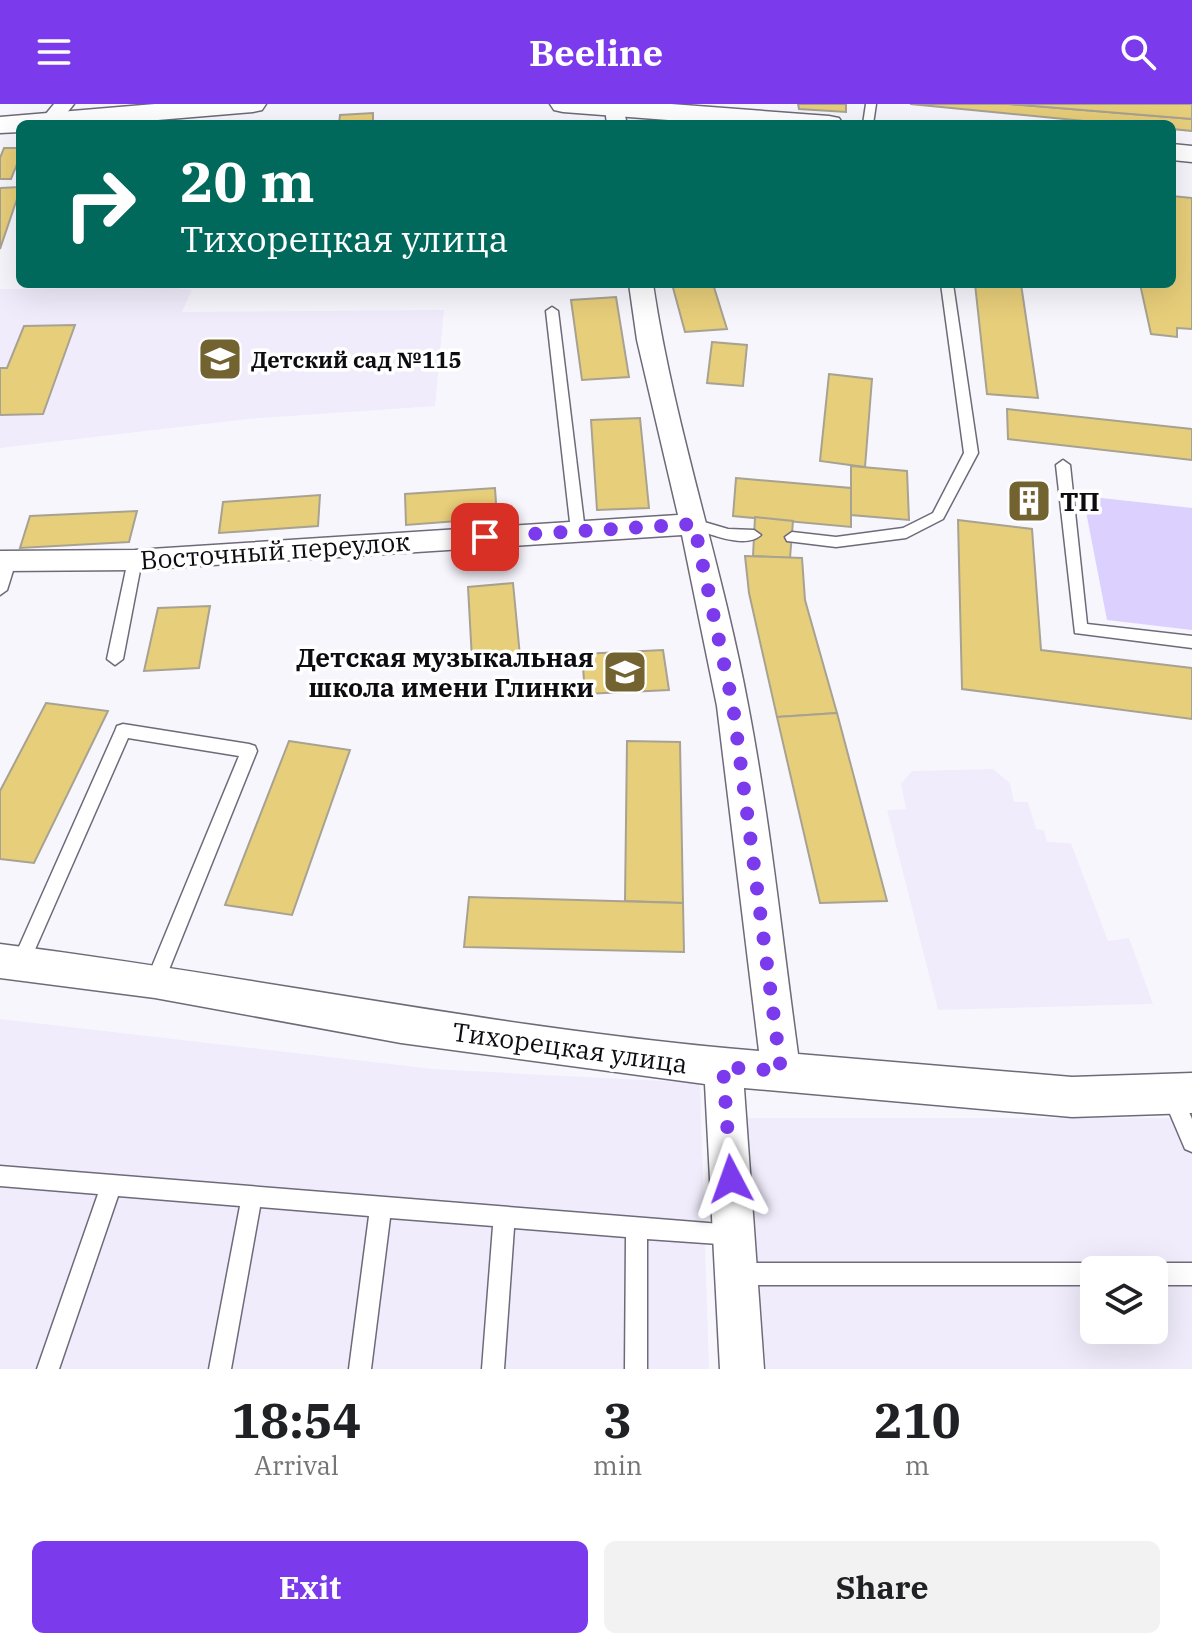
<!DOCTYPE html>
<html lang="en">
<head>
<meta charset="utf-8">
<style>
  :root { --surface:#fff; --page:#f2f2f2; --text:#202124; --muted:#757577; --accent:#7c3aed }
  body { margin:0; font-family:"IBM Plex Serif",serif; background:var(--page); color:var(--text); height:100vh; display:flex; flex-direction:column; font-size:30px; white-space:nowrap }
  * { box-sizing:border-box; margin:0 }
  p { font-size:26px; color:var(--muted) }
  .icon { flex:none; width:44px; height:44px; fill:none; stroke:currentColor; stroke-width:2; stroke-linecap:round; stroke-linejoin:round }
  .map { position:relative; height:1265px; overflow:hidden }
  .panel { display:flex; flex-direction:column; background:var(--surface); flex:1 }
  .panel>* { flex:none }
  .hud { position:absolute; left:16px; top:16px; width:1160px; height:168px; border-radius:12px; box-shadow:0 8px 32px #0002; background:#00695c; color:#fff; overflow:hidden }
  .controls { position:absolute; left:1080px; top:1152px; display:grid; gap:16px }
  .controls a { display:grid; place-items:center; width:88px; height:88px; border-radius:12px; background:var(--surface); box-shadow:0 8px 32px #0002; font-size:40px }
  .pin { position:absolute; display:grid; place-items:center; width:68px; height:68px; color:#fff; margin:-34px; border-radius:16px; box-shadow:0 4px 12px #0006 }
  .me { position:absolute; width:88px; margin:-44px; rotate:356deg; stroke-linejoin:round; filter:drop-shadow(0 0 6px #0008) }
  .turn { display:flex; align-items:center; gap:28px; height:168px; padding:0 32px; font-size:36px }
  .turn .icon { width:104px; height:104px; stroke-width:2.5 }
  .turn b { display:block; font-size:56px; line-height:68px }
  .eta { display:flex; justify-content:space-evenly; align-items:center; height:136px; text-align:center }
  .eta b { font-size:48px; font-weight:800; line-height:56px }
  .cta { display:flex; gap:16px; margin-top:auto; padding:16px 32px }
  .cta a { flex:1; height:92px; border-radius:12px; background:var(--accent); color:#fff; font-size:32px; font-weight:800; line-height:92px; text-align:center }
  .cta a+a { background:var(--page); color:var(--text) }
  header { display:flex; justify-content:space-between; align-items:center; height:104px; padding:0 32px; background:var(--accent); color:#fff; font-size:36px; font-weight:800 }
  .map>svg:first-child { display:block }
  .built { fill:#f0ecfb; fill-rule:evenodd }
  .green { fill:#dcd0ff }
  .building { fill:#e7ce7a; stroke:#a7a292; stroke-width:2 }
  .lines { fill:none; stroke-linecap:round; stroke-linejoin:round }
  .service-casing { stroke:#6e6a79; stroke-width:3 }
  .minor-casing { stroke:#6e6a79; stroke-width:3 }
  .primary-casing { stroke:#6e6a79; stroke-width:3 }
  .path { stroke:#a6a4aa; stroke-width:3; stroke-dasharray:3 3; stroke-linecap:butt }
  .service { fill:#fff; fill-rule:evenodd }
  .minor { fill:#fff; fill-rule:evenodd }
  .primary { fill:#fff; fill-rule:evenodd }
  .route { stroke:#7c3aed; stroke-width:14; stroke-dasharray:0 25.2 }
  .labels { text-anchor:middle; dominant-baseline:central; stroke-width:7; stroke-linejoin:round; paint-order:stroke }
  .far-poi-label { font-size:22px; font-weight:bold; fill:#0d0c11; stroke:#fff; text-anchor:start }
  .poi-label { font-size:26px; font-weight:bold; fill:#0d0c11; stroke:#fff; text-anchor:start }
  .street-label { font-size:26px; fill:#0d0c11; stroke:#fff }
</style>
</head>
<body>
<header><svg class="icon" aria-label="menu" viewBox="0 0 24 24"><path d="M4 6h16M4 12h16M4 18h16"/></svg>Beeline<svg class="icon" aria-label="search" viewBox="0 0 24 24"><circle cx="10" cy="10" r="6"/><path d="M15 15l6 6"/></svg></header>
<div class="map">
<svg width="1192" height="1265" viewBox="0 0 1192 1265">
  <rect width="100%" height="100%" fill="#f8f6fd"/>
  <!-- built -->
  <g class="built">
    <path d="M175 184 192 186 182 208 444 206 435 302 248 315 0 344V185Z"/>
    <path d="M993 665 1010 679 1014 698H1028L1036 725 1044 726 1047 738 1071 739 1108 837 1129 834 1153 900 938 906 887 706 906 705 901 680 912 667Z"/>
    <path d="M0 915 433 965 700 979 709 1265H0Z"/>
    <path d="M747 1014H1192V1265H766ZM1094 1166H1154V1226H1094Z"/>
  </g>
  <!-- green -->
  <path class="green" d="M1083 392 1192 404V526L1107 516Z"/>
  <!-- building -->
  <g class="building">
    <path d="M798 0H846V8L799 5Z"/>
    <path d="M910 0H1009L1192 15V27L1172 25V20H1115Z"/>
    <path d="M1009 0H1192V15Z"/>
    <path d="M373 9V20H339L340 11Z"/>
    <path d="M4 44H20V53L11 75H0V54Z"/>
    <path d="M20 83V86L0 145V84Z"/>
    <path d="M1172 92 1192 94V225L1177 224V233L1151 230 1140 180H1172Z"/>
    <path d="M672 180H713L727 225 685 228Z"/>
    <path d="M975 180H1021L1038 294 987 290Z"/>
    <path d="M616 193 629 273 582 276 571 196Z"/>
    <path d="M75 221 43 310 0 311V264H7L24 222Z"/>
    <path d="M712 238 747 241 743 282 707 279Z"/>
    <path d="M829 270 872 275 865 363 820 357Z"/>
    <path d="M1007 305 1192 325V356L1008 335Z"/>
    <path d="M640 314 649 404 597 406 591 316Z"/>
    <path d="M851 362 907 367 909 416 851 411Z"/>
    <path d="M736 374 851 384V423L733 412Z"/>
    <path d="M495 384 497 414 406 421 405 390Z"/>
    <path d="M1012 386 1045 390 1046 409 1013 405Z"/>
    <path d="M320 391 318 422 219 429 223 398Z"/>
    <path d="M137 407 129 438 20 444 30 412Z"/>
    <path d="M755 413 793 417 790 454 753 452Z"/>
    <path d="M958 416 1032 425 1041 546 1192 564V615L962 585Z"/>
    <path d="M745 452 802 454 805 496 837 609 777 613 749 489Z"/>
    <path d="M513 479 520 552 472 556 468 483Z"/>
    <path d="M210 502 199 564 144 567 158 504Z"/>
    <path d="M663 546 669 586 585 590 582 550Z"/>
    <path d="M46 599 108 607 34 759 0 755V687Z"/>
    <path d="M837 609 887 797 820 799 777 613Z"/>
    <path d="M289 637 350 646 292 811 225 801Z"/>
    <path d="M627 637 680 638 683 799 625 797Z"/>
    <path d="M469 793 683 799 684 848 464 843Z"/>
  </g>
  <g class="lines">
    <!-- service casing -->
    <g class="service-casing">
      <g id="service">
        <path d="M866 0H876L873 20H863Z"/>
        <path d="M941 180H953L978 349 943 415 906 434 836 443 787 437 785 433 792 428 836 433 903 424 933 409 964 349Z"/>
        <path d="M552 203 558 207 585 427 578 432 571 427 546 207Z"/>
        <path d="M1063 356 1070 361 1087 520 1192 532V544L1075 529 1056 361Z"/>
        <path d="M694 415 728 425 754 426 761 431C745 446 708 429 689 423L687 420Z"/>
        <path d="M135 451 142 456 123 555 115 561 107 555 128 456Z"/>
        <path d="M9 452 16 457 7 486 0 491V463L4 453Z"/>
        <path d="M123 620 249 640 255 642 257 647 162 883 155 886 148 883 146 877 239 652 128 634 26 866 20 869 14 866 11 860 14 854 115 627 117 622Z"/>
        <path d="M1172 981 1179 984 1192 1015V1048L1185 1045 1162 991 1165 984Z"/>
        <path d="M0 1062 733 1121 740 1124 743 1131 740 1138 733 1141 647 1135V1265H625L626 1133 514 1124 504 1265H482L493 1122 390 1114 371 1265H349L369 1112 260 1103 231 1265H209L240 1102 118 1092 59 1265H37L98 1090 0 1082Z"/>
        <path d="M738 1159H1094L1103 1166H1094V1181H738L730 1178 727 1170 730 1162Z"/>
        <path d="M1154 1159H1192V1181H1154V1166H1145Z"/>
      </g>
    </g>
    <!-- minor casing -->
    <g class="minor-casing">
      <g id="minor">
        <path d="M54 0H74L58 20H42L40 17Z"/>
        <path d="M608 0H622L627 20H607L605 4Z"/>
        <path d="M629 180H653C674 322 722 460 748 601 770 716 782 834 798 950L1072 973 1192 969V1009L1072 1013 744 984 764 1265H720L705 980 401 939 155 894 0 874V840C254 872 504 926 759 947L717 602 682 431 135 466 0 467V447L135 446 678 411 637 236Z"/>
      </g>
    </g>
    <!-- primary casing -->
    <g class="primary-casing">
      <g id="primary">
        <path d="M155 0H266L262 6 253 8 110 20H20V28L0 29V13Z"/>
        <path d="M550 0H671L829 12 839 14 843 20H721L563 8 554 6Z"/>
        <path d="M1172 40 1192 42V58L1172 56Z"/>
      </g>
    </g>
    <!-- path -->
    <path class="path" d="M888 19 901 20"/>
    <!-- service -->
    <use href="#service" class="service"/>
    <!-- minor -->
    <use href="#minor" class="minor"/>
    <!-- primary -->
    <use href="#primary" class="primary"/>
  </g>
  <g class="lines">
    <!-- route -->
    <path class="route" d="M485 433 694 420 733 602 781 967 723 963 731 1075"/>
  </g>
  <!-- icons -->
  <defs>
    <g id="school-square" transform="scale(2.3)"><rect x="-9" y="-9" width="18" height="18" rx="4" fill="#726331" stroke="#fff"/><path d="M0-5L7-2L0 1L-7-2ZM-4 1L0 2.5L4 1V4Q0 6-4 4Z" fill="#fff"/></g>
    <g id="building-square" transform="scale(2.3)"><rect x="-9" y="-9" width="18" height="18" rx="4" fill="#726331" stroke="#fff"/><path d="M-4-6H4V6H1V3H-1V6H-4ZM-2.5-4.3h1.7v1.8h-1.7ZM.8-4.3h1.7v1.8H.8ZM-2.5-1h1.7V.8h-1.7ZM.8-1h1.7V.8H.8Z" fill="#fff"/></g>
  </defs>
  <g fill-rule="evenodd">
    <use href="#school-square" x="220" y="255"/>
    <use href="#building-square" x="1029" y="397"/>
    <use href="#school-square" x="625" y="568"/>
  </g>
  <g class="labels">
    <!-- far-poi labels -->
    <g class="far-poi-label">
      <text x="251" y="255">Детский сад №115</text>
    </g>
    <!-- poi labels -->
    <g class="poi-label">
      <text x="1060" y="397">ТП</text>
      <text x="594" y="553" text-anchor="end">Детская музыкальная<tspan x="594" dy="30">школа имени Глинки</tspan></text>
    </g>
    <!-- street labels -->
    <g class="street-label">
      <text transform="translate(275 446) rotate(-4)">Восточный переулок</text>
      <text transform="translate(570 943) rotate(8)">Тихорецкая улица</text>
    </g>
  </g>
</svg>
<div class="controls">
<a><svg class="icon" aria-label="layers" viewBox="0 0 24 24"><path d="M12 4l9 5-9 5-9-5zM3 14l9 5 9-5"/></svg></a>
</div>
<div class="pin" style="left:485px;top:433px;background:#d93025"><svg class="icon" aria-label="arrive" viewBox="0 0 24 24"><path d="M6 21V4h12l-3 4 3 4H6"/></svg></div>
<svg class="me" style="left:731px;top:1075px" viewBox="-20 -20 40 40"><path d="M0-17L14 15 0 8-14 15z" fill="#7c3aed" stroke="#fff" stroke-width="4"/></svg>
<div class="hud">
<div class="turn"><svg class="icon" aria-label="right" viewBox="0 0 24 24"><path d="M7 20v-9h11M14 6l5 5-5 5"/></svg><div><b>20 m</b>Тихорецкая улица</div></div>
</div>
</div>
<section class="panel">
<div class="eta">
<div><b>18:54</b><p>Arrival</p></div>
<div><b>3</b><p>min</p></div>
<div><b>210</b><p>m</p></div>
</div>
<div class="cta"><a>Exit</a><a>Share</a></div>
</section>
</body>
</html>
